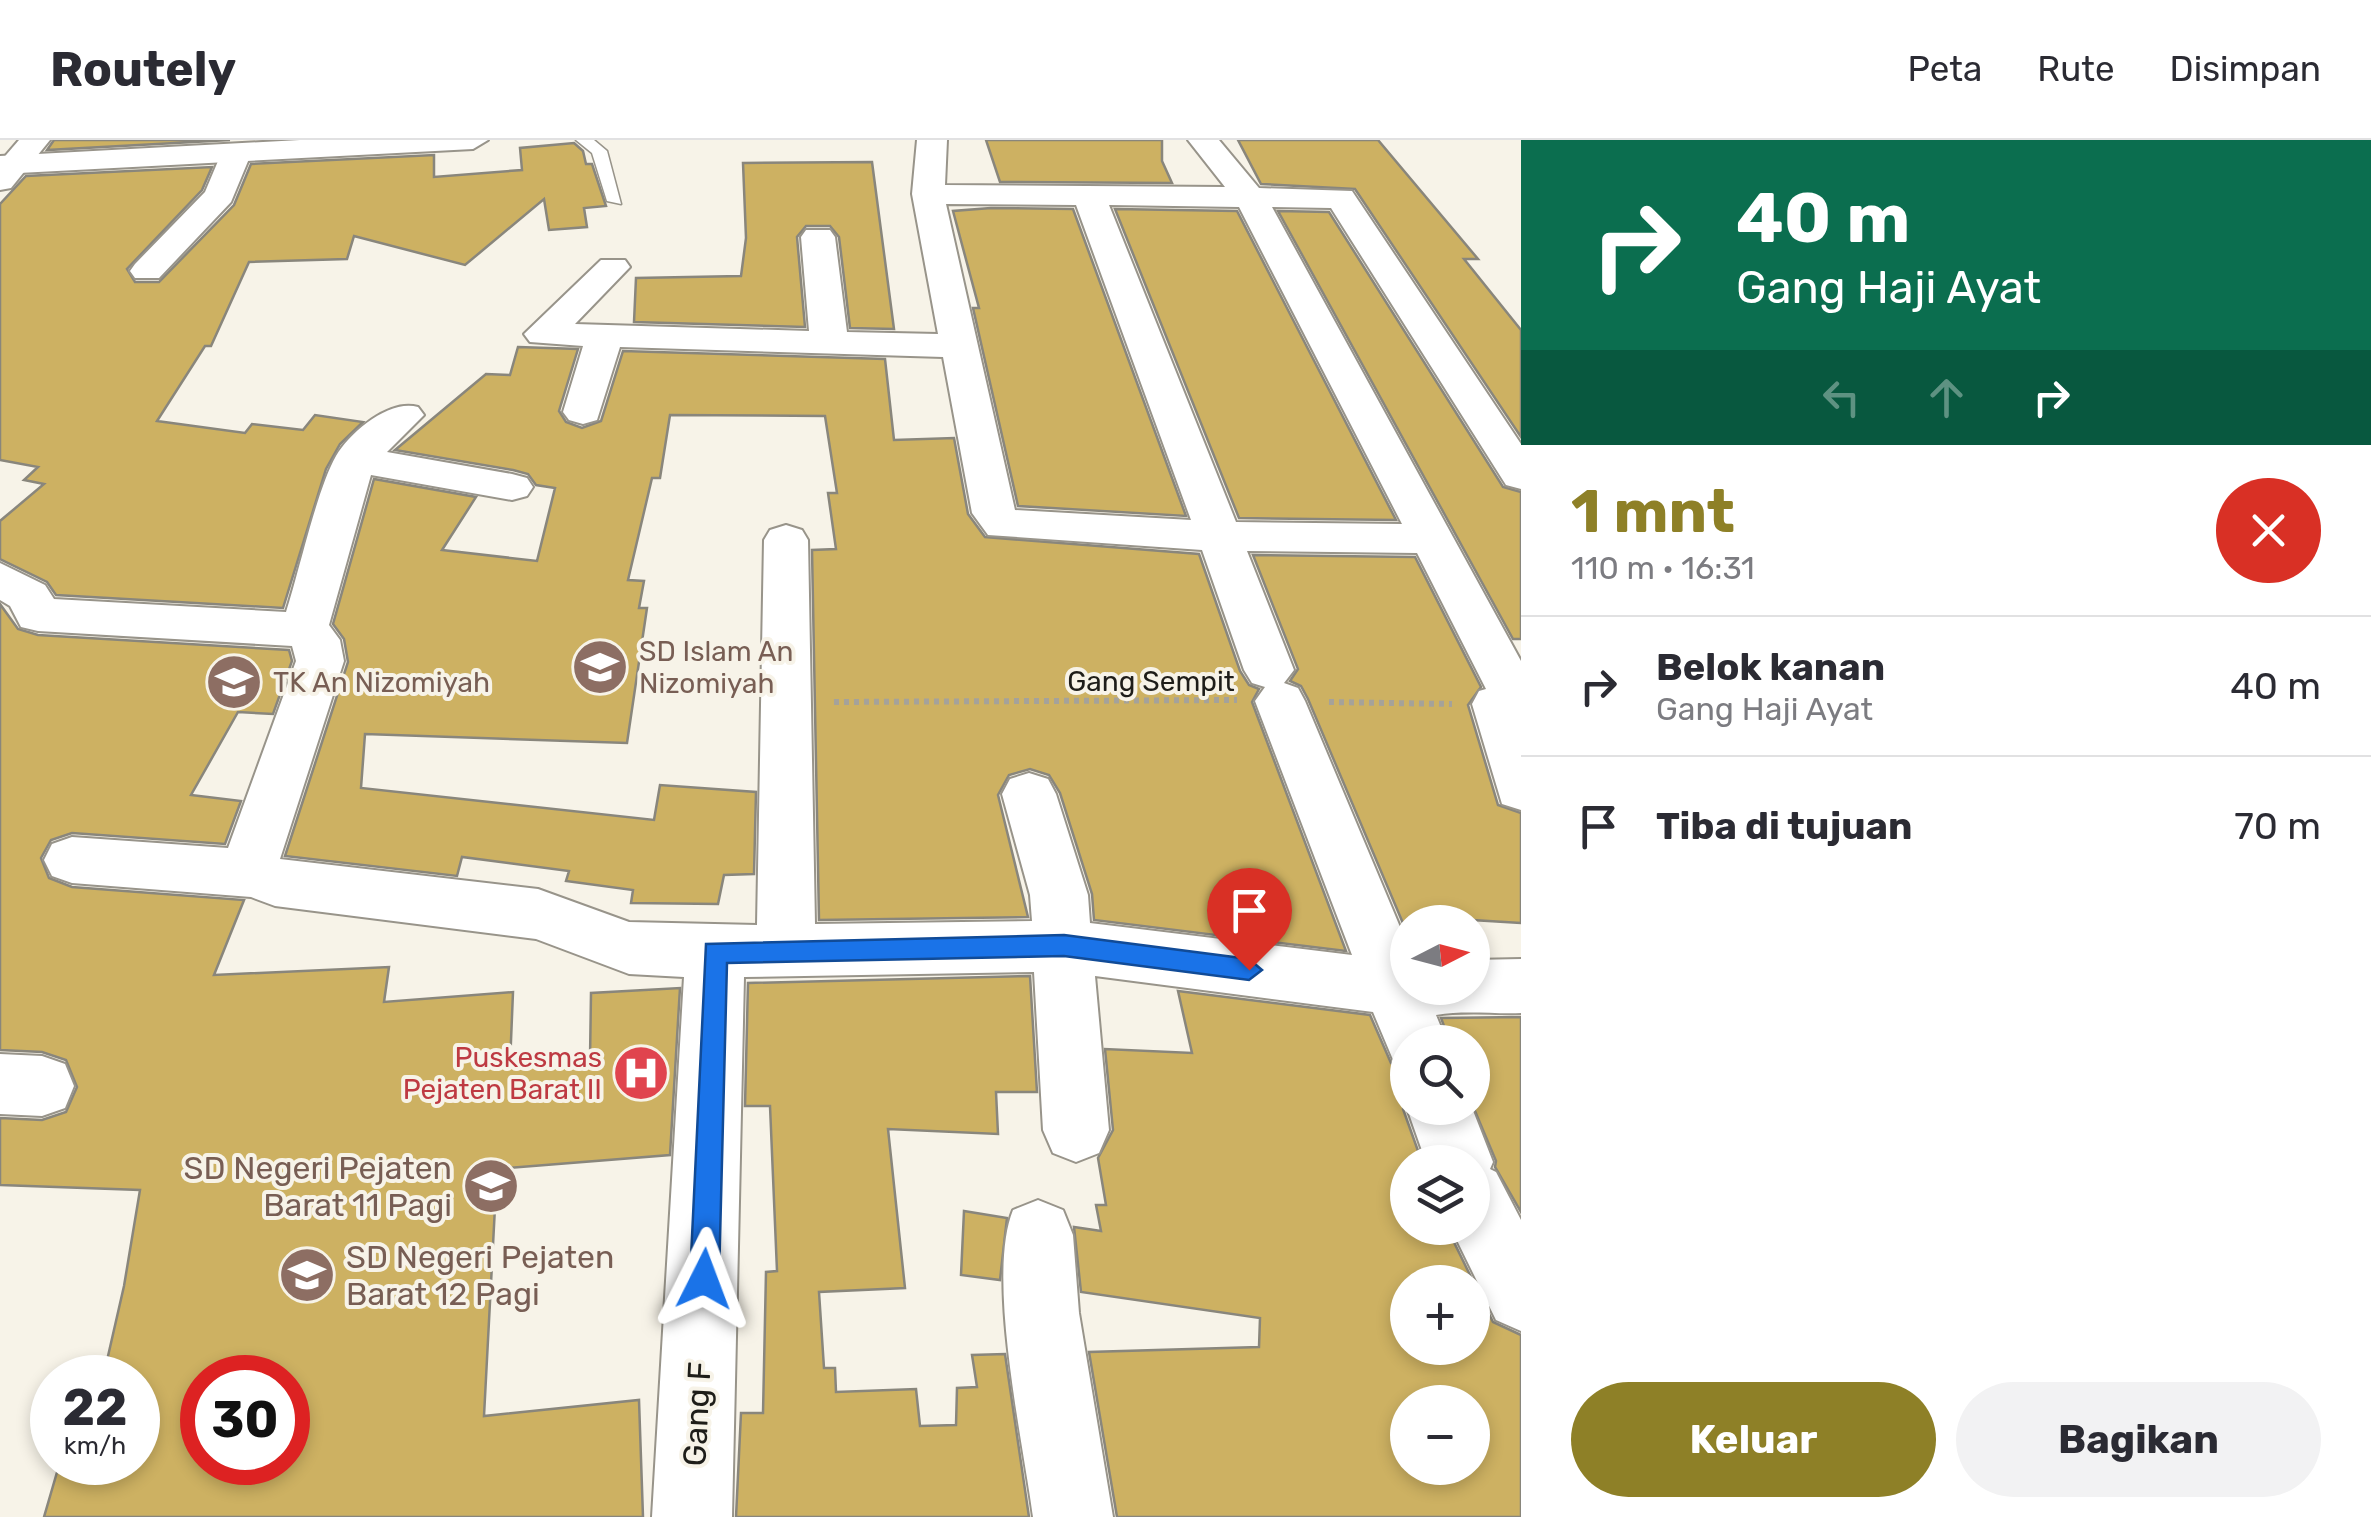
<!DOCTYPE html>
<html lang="id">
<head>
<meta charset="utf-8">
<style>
  :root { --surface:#fff; --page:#f2f2f3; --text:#2b2b33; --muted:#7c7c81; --line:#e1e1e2; --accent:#8e8027 }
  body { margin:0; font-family:Rubik,sans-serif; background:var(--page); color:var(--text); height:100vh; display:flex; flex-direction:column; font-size:38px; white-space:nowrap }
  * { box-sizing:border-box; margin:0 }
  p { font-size:32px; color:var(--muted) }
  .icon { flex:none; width:55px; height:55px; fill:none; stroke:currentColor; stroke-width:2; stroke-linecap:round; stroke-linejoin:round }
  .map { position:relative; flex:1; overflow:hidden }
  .panel { display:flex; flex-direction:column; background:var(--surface); width:850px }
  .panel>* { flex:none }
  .guide { background:#0b6e4f; color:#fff; overflow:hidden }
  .needle { width:65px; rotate:84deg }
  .tools { position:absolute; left:1390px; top:765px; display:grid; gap:20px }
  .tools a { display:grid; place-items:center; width:100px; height:100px; border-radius:50%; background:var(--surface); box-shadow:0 5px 15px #0003; font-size:50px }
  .speed { position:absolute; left:30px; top:1215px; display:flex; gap:20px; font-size:50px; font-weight:700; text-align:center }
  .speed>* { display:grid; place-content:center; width:130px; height:130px; border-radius:50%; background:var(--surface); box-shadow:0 5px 15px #0003; line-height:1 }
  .speed small { font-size:25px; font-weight:400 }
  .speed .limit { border:15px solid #d22; background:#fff; color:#111 }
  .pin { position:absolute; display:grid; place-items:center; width:85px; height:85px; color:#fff; margin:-102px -42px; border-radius:50% 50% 50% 0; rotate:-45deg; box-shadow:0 0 10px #0007 }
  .pin .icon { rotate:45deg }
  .me { position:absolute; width:110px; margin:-55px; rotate:3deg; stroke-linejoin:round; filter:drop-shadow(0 0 8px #0008) }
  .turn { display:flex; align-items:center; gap:35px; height:210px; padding:0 50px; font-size:45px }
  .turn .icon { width:130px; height:130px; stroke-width:2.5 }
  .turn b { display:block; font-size:70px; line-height:85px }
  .lanes { display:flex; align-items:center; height:95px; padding:0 50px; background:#0003; justify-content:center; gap:50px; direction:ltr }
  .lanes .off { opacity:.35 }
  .round { display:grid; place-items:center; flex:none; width:105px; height:105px; border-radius:52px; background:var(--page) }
  .overview { display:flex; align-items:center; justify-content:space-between; height:170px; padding:0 50px }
  h1 { font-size:60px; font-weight:700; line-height:75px; color:var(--accent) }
  .primary-button { display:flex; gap:20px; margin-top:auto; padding:20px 50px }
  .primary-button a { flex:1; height:115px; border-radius:60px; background:var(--accent); color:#fff; font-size:40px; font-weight:700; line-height:115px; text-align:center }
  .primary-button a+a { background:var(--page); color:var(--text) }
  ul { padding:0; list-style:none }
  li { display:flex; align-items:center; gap:30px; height:140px; padding:0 50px; border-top:2px solid var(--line) }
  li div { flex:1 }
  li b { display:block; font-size:38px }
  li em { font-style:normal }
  header { display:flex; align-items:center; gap:60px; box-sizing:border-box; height:140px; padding:0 50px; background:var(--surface); border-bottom:2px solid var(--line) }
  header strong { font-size:48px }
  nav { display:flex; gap:55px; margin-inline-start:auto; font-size:35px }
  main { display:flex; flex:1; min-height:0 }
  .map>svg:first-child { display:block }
  .building { fill:#cdb162; stroke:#89867c; stroke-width:2.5; fill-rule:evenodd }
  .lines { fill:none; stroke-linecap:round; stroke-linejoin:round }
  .service-casing { stroke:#98948a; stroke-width:3 }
  .minor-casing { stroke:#98948a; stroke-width:4 }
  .secondary-casing { stroke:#98948a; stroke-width:4 }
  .path { stroke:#a5a29a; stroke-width:6; stroke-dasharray:5 5; stroke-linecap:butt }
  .service { fill:#fff; fill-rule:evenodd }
  .minor { fill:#fff; fill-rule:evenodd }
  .secondary { fill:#fff; fill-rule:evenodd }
  .route { fill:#1a73e8; stroke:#114b97; stroke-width:2.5 }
  .labels { text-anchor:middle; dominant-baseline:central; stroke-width:8; stroke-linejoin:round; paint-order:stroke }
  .education-label { font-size:28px; fill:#785e54; stroke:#f7f3e8; text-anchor:start }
  .street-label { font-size:28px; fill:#1e1d19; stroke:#f7f3e8 }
  .health-label { font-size:28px; fill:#be3a42; stroke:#f7f3e8; text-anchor:end }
  .near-education-label { font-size:32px; fill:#785e54; stroke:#f7f3e8; text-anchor:end }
  .near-street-label { font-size:32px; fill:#1e1d19; stroke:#f7f3e8 }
</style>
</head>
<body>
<header>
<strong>Routely</strong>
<nav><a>Peta</a><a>Rute</a><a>Disimpan</a></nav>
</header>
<main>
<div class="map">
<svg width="1521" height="1377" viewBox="0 0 1521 1377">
  <rect width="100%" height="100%" fill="#f7f3e8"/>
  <!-- building -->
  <g class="building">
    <path d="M54 0H230L47 10Z"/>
    <path d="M986 0H1162V21L1172 43 1000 42Z"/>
    <path d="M1238 0H1378L1478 119H1464L1521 190V297L1355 49 1261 44Z"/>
    <path d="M574 3 583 11 586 24H592L606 66 584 68 587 87 549 90 544 59 465 125 354 96 347 119 249 122 211 206H205L157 281 245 293 252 284 303 290 315 275 363 282 340 304 326 329 283 468 56 455 47 442 0 419V381L44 344 24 340 38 327 0 320V64L26 36 212 27 202 50 127 129 135 142H159L234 65 251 24 434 15V37L522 30 520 8Z"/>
    <path d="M872 22 894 189 850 188 839 97 830 86H806L797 97 805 187 634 182 636 138 741 136 746 98 743 23Z"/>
    <path d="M991 68 1073 69 1186 376 1018 366 973 168H979L953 71Z"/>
    <path d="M1115 69 1237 71 1396 380 1239 378Z"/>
    <path d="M1278 71 1329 72 1503 347 1521 352V499H1513Z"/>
    <path d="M518 207 578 209 559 271 566 282 582 288 601 281 623 211 885 219 894 300 954 298 968 374 985 397 1199 414 1240 531 1249 545 1259 549 1252 562 1346 811 1094 780 1092 754 1060 653 1049 635 1030 629 1009 635 998 655 1028 777 819 780 812 410 836 409 828 353H837L825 276 670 275 660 338H652L628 440 644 441 639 468H647L627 603 365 594 361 648 654 680 660 645 756 652 754 734 724 735 718 764 631 763 633 750 566 741 569 731 462 717 457 736 285 716 348 522 344 499 333 484 374 339 476 357 442 410 537 421 555 348 536 345 528 334 513 330 395 310 486 234 510 235Z"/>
    <path d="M1253 415 1415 417 1481 547 1468 565 1498 665 1521 673V783L1455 779 1457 782H1408V795L1308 559 1301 546 1290 541 1298 529Z"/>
    <path d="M0 464 18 489 38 495 289 510 292 521 273 574 238 572 191 655 241 661 225 704 72 693 51 700 41 718 49 738 72 747 244 760 214 835 389 827 384 862 513 852 510 925 590 919 591 853 680 848 670 1015 497 1029 484 1276 639 1260 643 1377H44L60 1322H138V1238H103L124 1146 140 1050 0 1045V978L42 980 66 972 77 947 66 920 42 912 0 910ZM202 1238H288V1322H202Z"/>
    <path d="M1030 836 1037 952H996L998 994 888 989 905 1148 819 1152 824 1228H835L836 1252 916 1249 920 1286 956 1285 957 1248 977 1247 972 1215 1005 1214 1029 1377H736L741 1273H763L766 1132 777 1131 770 966H745L748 843Z"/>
    <path d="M1178 851 1370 875 1391 923 1408 932 1403 969 1422 1022H1408V1088H1447L1493 1182 1521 1195V1377H1117L1089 1212 1259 1207 1260 1178 1081 1152 1074 1087 1101 1091 1096 1065H1106L1098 1018 1113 990 1105 909 1192 913ZM1408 1142H1472V1208H1408ZM1408 1262H1472V1328H1408Z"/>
    <path d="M1521 877V1072L1495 1027 1496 1021 1472 964V902H1450L1441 878Z"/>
    <path d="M964 1071 1007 1078 1000 1140 961 1135Z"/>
  </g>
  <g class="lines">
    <!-- service casing -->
    <g class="service-casing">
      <path id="service" d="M576 0H594L607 11 621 64 607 61 592 13Z"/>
    </g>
    <!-- minor casing -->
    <g class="minor-casing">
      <g id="minor">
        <path d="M19 0H50L11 48 0 50V22Z"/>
        <path d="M917 0H947L945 45 1225 47 1188 0H1219L1259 48 1352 51 1521 304V349L1506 345 1331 68 1272 67 1521 521V670L1502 664 1472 564 1479 551 1486 549 1417 413 1247 411 1294 530 1284 543 1298 548 1305 561 1408 806V848H1472V820L1521 819V873C1491 874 1464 870 1436 875L1447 902H1408V928L1394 922 1373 872 1095 836 1109 990 1099 1013 1076 1022 1053 1013 1043 990 1034 832 744 837 732 1377H652L684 837 629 834 536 799 275 766 251 757 72 743 52 736 44 720 52 704 72 697 228 708 296 521 292 506 38 491 21 487 10 466 0 460V423L45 445 54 459 286 472C299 432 317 349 336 316 351 291 390 259 418 267L424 275 387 312 512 334 527 338 533 347 527 356 512 360 371 335 329 485 340 500 344 521 280 719 538 749 629 782 757 785 764 400 770 390 786 385 802 390 808 400 815 784 1032 781 1030 755 1002 654 1010 639 1029 633 1048 639 1056 654 1088 755 1090 783 1352 815 1255 561 1265 547 1252 543 1244 530 1202 410 988 395 972 373 943 217 620 207 597 280 583 284 569 280 563 272 583 206 530 202 524 194 601 120H625L630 127 575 184 809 191 801 97 806 90H830L835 97 847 192 938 194 912 54ZM946 64 1076 65 1191 380 1015 370ZM1109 65 1239 67 1402 384 1236 382Z"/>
        <path d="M236 5 251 14 231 62 159 138H135L130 131 135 124 205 52 221 14Z"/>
        <path d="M0 914 42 916 65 924 74 946 65 968 42 976 0 974Z"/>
        <path d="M1407 968H1472L1493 1022 1490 1029 1496 1032 1521 1080V1191L1496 1180 1451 1088H1472V1022H1426Z"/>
        <path d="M1038 1060 1063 1070 1073 1095 1079 1173 1113 1377H1033C1023 1301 986 1136 1013 1070Z"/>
      </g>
    </g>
    <!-- secondary casing -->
    <g class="secondary-casing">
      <path id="secondary" d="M300 0H488L473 9 0 34V16Z"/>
    </g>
    <!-- path -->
    <g class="path">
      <path d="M834 562 1237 560"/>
      <path d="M1329 562 1452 564"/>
    </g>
    <!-- service -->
    <use href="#service" class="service"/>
    <!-- minor -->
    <use href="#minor" class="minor"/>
    <!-- secondary -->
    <use href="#secondary" class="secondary"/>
  </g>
  <!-- route -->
  <path class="route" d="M1064 795 1249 819 1262 830 1249 840 1064 816 727 823 719 1139 715 1149 704 1154 694 1149 690 1139 706 804Z"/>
  <!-- icons -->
  <defs>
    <g id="school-disc" transform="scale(2.875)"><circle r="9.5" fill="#8d6e63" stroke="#f7f3e8"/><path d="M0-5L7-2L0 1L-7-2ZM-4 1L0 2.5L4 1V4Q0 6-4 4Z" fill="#fff"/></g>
    <g id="hospital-disc" transform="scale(2.875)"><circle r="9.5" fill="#e0444e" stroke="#f7f3e8"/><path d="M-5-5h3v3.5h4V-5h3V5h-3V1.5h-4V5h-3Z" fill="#fff"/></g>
  </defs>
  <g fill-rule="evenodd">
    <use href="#school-disc" x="600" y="527"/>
    <use href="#school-disc" x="234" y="542"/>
    <use href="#hospital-disc" x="641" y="933"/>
    <use href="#school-disc" x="491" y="1046"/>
    <use href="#school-disc" x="307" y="1135"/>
  </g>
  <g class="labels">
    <!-- education labels -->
    <g class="education-label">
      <text x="639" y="511">SD Islam An<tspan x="639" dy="32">Nizomiyah</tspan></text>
      <text x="273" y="542">TK An Nizomiyah</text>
    </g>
    <!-- street labels -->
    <g class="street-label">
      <text x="1151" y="541">Gang Sempit</text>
    </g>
    <!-- health labels -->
    <g class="health-label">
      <text x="602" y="917">Puskesmas<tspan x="602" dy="32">Pejaten Barat II</tspan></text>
    </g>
    <!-- near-education labels -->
    <g class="near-education-label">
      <text x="452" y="1028">SD Negeri Pejaten<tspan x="452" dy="37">Barat 11 Pagi</tspan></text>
      <text x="346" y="1117" text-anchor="start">SD Negeri Pejaten<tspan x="346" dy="37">Barat 12 Pagi</tspan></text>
    </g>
    <!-- near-street labels -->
    <g class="near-street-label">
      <text transform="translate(697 1274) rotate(-87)">Gang F</text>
    </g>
  </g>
</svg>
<div class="tools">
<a><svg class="needle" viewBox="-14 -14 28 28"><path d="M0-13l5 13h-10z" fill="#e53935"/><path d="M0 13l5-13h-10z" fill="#7c7c81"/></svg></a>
<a><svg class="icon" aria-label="search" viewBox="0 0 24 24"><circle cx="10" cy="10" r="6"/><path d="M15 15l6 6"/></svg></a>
<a><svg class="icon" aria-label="layers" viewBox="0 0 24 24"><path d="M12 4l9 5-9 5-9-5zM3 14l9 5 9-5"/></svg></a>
<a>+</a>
<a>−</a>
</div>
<div class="speed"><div>22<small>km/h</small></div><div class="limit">30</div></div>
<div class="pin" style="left:1249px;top:830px;background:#d93025"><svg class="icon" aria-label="arrive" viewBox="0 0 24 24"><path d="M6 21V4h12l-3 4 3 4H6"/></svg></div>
<svg class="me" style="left:704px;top:1139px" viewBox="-20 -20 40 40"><path d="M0-17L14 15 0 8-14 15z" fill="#1a73e8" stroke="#fff" stroke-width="4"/></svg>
</div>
<section class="panel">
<div class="guide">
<div class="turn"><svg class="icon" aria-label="right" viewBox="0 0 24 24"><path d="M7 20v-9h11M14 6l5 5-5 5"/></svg><div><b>40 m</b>Gang Haji Ayat</div></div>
<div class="lanes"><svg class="icon off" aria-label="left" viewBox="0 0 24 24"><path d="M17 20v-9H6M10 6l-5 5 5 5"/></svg><svg class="icon off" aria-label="ahead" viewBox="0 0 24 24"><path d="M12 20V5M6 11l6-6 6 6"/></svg><svg class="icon" aria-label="right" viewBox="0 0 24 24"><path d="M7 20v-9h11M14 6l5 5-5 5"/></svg></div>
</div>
<div class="overview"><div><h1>1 mnt</h1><p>110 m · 16:31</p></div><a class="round" style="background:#d93025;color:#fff"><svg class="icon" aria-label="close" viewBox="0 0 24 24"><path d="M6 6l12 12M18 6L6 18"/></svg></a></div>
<ul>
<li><svg class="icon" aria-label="right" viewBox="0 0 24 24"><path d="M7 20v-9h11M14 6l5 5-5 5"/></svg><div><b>Belok kanan</b><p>Gang Haji Ayat</p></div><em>40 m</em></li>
<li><svg class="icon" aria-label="arrive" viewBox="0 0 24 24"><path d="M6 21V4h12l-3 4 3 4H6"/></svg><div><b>Tiba di tujuan</b></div><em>70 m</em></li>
</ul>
<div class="primary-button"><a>Keluar</a><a>Bagikan</a></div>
</section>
</main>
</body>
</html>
